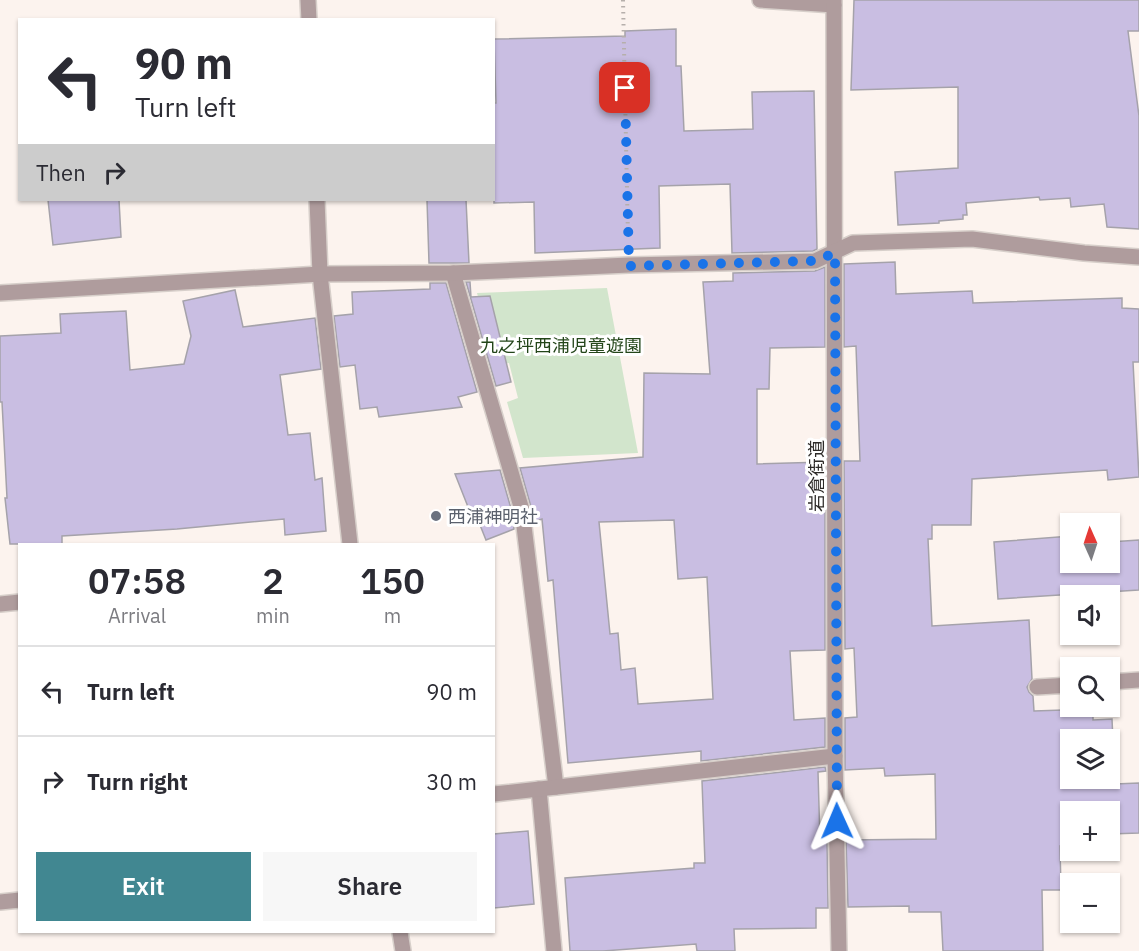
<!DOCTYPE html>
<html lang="en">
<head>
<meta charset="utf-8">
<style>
  :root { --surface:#fff; --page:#f7f7f7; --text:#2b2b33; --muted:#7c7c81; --line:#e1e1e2; --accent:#418791 }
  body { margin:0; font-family:"IBM Plex Sans","Noto Sans JP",sans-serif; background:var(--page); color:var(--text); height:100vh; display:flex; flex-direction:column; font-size:22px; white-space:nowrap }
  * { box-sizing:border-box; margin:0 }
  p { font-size:20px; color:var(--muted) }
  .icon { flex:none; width:33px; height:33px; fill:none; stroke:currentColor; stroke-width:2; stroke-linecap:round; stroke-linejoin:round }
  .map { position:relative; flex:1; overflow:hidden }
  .details { position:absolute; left:18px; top:543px; width:477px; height:390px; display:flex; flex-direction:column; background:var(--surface); border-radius:0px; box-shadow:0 2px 4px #0004 }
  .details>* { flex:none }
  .guide { position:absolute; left:18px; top:18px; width:477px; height:183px; border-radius:0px; box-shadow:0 2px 4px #0004; background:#fff; color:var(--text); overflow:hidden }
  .needle { width:39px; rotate:357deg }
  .fabs { position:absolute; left:1060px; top:513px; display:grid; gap:12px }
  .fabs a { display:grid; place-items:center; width:60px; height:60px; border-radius:0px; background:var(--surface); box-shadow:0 2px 4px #0004; font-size:30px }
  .pin { position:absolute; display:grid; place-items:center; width:51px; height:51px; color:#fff; margin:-26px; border-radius:12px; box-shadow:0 3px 9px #0006 }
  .me { position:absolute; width:66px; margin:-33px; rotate:359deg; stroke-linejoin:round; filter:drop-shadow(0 0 4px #0008) }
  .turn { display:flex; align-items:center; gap:21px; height:126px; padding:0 18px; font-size:27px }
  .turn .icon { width:78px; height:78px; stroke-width:2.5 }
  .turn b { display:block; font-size:42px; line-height:51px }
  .then { display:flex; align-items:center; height:57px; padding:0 18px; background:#0003; gap:12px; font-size:22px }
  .eta { display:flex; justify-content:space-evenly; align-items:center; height:102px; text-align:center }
  .eta b { font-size:36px; font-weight:600; line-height:42px }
  .cta { display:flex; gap:12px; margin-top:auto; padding:12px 18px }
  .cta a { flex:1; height:69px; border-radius:0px; background:var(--accent); color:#fff; font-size:24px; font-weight:600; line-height:69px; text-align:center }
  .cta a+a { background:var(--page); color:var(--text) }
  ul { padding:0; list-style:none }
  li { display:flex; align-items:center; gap:18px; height:90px; padding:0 18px; border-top:2px solid var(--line) }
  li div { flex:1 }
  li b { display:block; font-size:22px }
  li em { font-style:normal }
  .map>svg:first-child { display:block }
  .park { fill:#d2e5cc }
  .building { fill:#c9bee2; stroke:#a5a2aa; stroke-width:1.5; fill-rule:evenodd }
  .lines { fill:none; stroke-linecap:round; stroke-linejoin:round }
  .street-casing { stroke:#d7cfca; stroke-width:18 }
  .path { stroke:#b6afab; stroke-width:4; stroke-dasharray:1.5 4.5; stroke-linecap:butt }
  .street { stroke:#af9c9d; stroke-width:15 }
  .route { stroke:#1a73e8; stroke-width:10; stroke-dasharray:0 18 }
  .worship-dot { fill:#6b7280; stroke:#fff; stroke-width:2 }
  .labels { text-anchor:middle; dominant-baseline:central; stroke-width:6; stroke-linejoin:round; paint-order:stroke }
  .park-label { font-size:18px; fill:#234519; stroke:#fff }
  .street-label { font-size:18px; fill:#2d2a28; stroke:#fff }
  .worship-label { font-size:18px; fill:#5b616d; stroke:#fff; text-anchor:start }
</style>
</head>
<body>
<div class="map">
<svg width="1139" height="951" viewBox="0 0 1139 951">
  <rect width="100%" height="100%" fill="#fcf3ee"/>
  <!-- park -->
  <path class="park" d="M607 288 638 453 523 458 507 402 518 398 509 363 496 365 477 293Z"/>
  <!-- building -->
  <g class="building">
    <path d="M854 0H1139V31H1128L1139 116V229L1107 227 1104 204 1071 207 1070 198 1040 200 1039 197 966 203 967 215H963V219L939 221V223L898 225 895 172 958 168V87L851 90Z"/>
    <path d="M676 29V66H681L684 131 753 129 752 92 814 91 817 249 813 251 732 253 730 184 659 186 660 248 535 253 534 202 494 203V103H496L494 39 625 36V31Z"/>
    <path d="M48 200H119L121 237 53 245Z"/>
    <path d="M427 200H466L469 263H429Z"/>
    <path d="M895 262 896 294 972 291 973 303 1122 298V308L1139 309V362H1133L1139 477 1108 480 1107 470 972 479 971 525H932V539H928L932 626 1029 620 1032 679 1027 687 1029 692 1033 696 1034 711 1093 709V720L1112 719 1115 784 1139 783V833L1110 834V812H1071V845L1060 846 1061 890H1042L1043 951H943L941 912H909V906L848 907 846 840 936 839 935 774 885 776 884 768 845 770V718L857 717 854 648 845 649 844 461H860L856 346 844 347V264ZM1071 740H1110V778H1071Z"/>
    <path d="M825 267V347L770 348 769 389H757V464L825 462V650L790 651 794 720 825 718V747L701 761V751L568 763 553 580 548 581 542 519 533 522 531 507 520 468 643 457 644 373 710 374 703 282 733 281V273L815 271ZM674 520 678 579 707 577 713 699 638 704 635 668 621 670 618 633 610 634 599 522Z"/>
    <path d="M466 282H470L471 297 490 296 511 382 496 386Z"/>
    <path d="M430 283H446L477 392 458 397 462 407 379 417 377 407 360 409 355 365 340 367 334 316 353 314 352 292 430 289Z"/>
    <path d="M235 290 243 327 315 318 321 369 280 375 288 435 310 433 315 480 322 478 326 531 285 535 284 519 177 529 62 536V544H10L5 498H7L2 402H0V336L61 333 60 314 126 311 130 370 184 364 191 336 183 301Z"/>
    <path d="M500 470 512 512 514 529 486 540 478 520 474 522 455 474Z"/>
    <path d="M1071 536V562H1110V542L1139 540V590L998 599 994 542Z"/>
    <path d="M825 767 826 771 818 772 820 841H827L828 908H816V928L734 929 735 951H697L696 944 603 951H570L565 878 694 868V863H705L702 781Z"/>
    <path d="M528 831 534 904 494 908V834Z"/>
  </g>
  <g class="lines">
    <!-- street casing -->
    <g class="street-casing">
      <g id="street">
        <path d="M308 0 309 20"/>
        <path d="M760 0 834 5"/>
        <path d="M834 0 835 756 839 951"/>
        <path d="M317 200 320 274 350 544"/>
        <path d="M453 273 522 510 556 787"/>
        <path d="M0 293 320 274 453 273 629 265 815 261 853 243 972 239 1084 253 1139 257"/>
        <path d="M0 604 20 602"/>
        <path d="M1110 682 1139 680"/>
        <path d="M1037 687 1071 685"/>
        <path d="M539 789 554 951"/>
        <path d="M494 794 835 756"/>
        <path d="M0 902 20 900"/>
        <path d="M400 932 403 951"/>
      </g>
    </g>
    <!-- path -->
    <path class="path" d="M623 0 628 238"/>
    <!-- street -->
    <use href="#street" class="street"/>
  </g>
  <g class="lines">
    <!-- route -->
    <path class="route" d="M625 88 629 266 814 261 835 253 837 821"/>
  </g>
  <!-- markers -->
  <circle class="worship-dot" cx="436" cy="516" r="6"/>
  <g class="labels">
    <!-- park labels -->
    <g class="park-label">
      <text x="561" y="345">九之坪西浦児童遊園</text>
    </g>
    <!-- street labels -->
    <g class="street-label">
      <text transform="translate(816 476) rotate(-90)">岩倉街道</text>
    </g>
    <!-- worship labels -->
    <g class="worship-label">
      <text x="448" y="516">西浦神明社</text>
    </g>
  </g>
</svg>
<div class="fabs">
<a><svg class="needle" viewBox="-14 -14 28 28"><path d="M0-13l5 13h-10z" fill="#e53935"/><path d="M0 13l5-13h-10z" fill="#7c7c81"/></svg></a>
<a><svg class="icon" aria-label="sound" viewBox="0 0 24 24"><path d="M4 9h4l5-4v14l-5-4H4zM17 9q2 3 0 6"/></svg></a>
<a><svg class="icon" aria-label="search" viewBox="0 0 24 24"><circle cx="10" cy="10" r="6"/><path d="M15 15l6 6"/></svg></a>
<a><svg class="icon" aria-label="layers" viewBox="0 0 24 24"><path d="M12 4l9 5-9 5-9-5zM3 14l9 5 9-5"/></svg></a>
<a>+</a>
<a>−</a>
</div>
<div class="pin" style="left:625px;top:88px;background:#d93025"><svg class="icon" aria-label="arrive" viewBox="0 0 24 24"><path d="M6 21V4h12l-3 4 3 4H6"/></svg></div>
<svg class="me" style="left:837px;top:821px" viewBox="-20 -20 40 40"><path d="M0-17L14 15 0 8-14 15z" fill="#1a73e8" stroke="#fff" stroke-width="4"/></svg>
<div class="guide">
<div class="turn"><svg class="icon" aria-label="left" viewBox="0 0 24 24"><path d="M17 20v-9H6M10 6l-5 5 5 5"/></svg><div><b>90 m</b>Turn left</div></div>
<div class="then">Then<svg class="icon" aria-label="right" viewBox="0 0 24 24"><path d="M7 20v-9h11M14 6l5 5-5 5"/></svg></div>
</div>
<section class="details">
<div class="eta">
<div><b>07:58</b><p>Arrival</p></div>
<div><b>2</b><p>min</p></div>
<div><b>150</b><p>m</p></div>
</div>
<ul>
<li><svg class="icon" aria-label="left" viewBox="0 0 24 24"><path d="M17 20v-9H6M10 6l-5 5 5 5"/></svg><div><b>Turn left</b></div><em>90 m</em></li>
<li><svg class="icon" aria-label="right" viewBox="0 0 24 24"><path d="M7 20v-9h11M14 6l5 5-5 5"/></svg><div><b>Turn right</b></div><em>30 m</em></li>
</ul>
<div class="cta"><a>Exit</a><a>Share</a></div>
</section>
</div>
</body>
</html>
